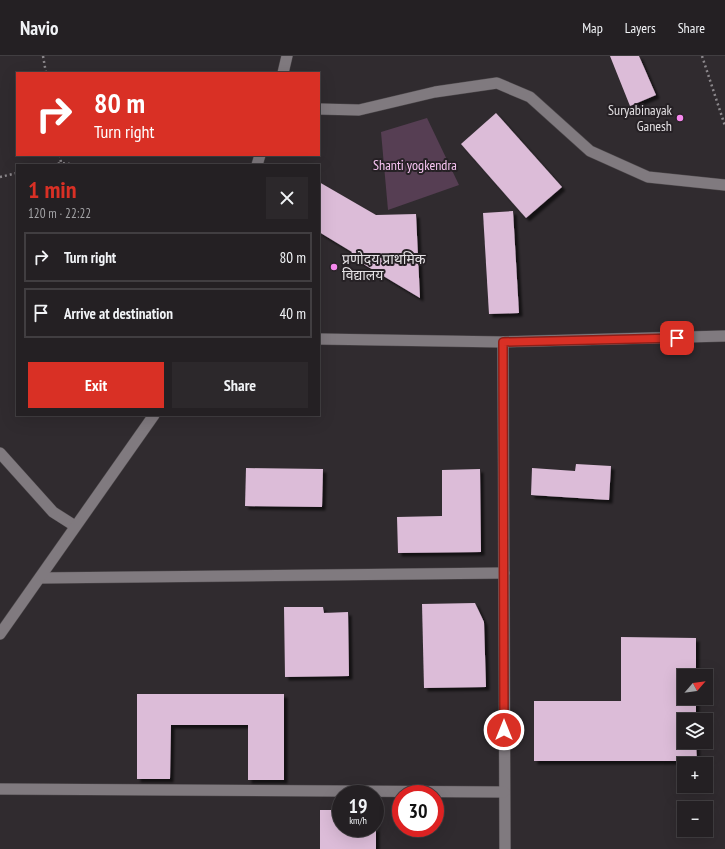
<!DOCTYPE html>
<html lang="en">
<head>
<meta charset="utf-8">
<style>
  :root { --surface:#242023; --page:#2c282b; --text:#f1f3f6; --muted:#a3a3a6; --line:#413e41; --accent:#d93025 }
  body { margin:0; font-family:"PT Sans Narrow","Noto Sans Devanagari",sans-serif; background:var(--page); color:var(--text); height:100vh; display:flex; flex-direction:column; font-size:15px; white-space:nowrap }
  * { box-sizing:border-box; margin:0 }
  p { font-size:13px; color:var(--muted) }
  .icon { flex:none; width:22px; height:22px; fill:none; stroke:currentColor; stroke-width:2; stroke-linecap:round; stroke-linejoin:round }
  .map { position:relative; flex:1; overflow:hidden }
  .panel { position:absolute; left:16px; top:108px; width:304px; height:252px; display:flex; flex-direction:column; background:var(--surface); border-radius:0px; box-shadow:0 4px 16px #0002,0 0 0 1px var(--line) }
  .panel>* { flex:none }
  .top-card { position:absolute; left:16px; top:16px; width:304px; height:84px; border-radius:0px; box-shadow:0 4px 16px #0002,0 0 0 1px var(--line); background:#d93025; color:#fff; overflow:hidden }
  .needle { width:26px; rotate:62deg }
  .fabs { position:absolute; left:677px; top:613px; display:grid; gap:8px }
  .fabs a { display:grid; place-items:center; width:36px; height:36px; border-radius:0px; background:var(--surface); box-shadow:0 4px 16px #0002,0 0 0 1px var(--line); font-size:20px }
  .speed { position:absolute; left:332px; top:729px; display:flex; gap:8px; font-size:20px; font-weight:700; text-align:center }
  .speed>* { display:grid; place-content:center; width:52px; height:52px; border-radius:50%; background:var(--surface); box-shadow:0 4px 16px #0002,0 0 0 1px var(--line); line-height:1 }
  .speed small { font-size:10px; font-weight:400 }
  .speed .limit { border:6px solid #d22; background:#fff; color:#111 }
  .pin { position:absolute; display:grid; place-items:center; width:34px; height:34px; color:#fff; margin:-17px; border-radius:8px; box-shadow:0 2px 6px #0006 }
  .me { position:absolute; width:44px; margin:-22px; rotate:0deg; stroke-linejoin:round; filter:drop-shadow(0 0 3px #0008) }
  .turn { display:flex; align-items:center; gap:14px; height:84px; padding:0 12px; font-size:18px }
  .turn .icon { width:52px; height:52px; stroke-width:2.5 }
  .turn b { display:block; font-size:28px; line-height:34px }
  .round { display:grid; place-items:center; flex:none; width:42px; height:42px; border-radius:0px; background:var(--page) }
  .headline { display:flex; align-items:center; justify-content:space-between; height:68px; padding:0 12px }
  h1 { font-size:24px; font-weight:700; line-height:30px; color:var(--accent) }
  .action { display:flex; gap:8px; margin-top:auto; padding:8px 12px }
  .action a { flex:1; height:46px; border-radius:0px; background:var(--accent); color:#fff; font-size:16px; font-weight:700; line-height:46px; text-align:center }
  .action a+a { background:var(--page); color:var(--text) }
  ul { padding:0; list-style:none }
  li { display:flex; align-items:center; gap:12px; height:50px; margin:0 8px 6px; padding:0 4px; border:2px solid var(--line); border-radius:0px }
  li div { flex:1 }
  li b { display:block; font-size:15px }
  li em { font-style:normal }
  header { display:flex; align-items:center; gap:24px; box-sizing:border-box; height:56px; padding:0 20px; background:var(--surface); border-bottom:1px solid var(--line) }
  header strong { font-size:19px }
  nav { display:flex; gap:22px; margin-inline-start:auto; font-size:14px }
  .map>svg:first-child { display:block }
  .green { fill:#563e53 }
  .building { fill:#dcbcd8; filter:url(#shadow) }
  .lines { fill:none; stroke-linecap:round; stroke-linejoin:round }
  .minor-casing { stroke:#4d494c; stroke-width:12 }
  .path { stroke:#8c888c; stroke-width:2.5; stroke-dasharray:2 3; stroke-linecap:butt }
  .minor { stroke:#807a7f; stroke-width:11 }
  .route-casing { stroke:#8d1f18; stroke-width:10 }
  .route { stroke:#d93025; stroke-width:7 }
  .poi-dot { fill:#f689ee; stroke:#262125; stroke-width:1.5 }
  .labels { text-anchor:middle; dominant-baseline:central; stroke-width:4; stroke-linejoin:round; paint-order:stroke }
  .poi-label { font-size:14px; fill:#e4e1e4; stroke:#262125; text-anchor:end }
  .park-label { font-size:14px; fill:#f7c4f2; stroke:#262125 }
</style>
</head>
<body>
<header>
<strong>Navio</strong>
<nav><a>Map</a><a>Layers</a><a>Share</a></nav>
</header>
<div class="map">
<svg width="725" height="793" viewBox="0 0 725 793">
  <defs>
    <filter id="shadow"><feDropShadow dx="3.5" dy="3.5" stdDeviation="1" flood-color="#0009"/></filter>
  </defs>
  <rect width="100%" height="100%" fill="#302b2f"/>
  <!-- green -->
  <path class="green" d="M427 62 459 129 388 154 381 76Z"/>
  <!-- building -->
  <g class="building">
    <path d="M610 0H639L656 39 630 50Z"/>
    <path d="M496 57 562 131 526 162 461 88Z"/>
    <path d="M319 126 376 159 416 158 420 242 350 200 352 196 319 176Z"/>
    <path d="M513 155 519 257 489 258 483 157Z"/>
    <path d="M576 408 611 410 609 444 531 439 532 412 575 415Z"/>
    <path d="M246 412 323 413 322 451 245 450Z"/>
    <path d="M480 413 481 496 398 497 397 461 442 460V414Z"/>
    <path d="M475 547 484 566 486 631 424 632 422 548Z"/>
    <path d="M284 551H323L324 557 348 556 349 620 285 621Z"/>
    <path d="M621 581 696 582V620H684V642H696V664H684V686H696L697 705H534V645H621Z"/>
    <path d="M137 638H284V724H248V669H171L170 723H137Z"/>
    <path d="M320 754H341V772H375L376 755V793H320Z"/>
  </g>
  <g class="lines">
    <!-- minor casing -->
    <g class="minor-casing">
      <g id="minor">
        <path d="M283 17 287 0"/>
        <path d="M319 53 359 54 435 36 497 27 530 41 590 95 648 121 725 129"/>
        <path d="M257 109 260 99"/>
        <path d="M319 283 503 286 725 280"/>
        <path d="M503 286 505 793"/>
        <path d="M0 397 53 456 75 470"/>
        <path d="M40 522 504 517"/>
        <path d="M0 578 154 359"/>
        <path d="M0 733 504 736"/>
      </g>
    </g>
    <!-- path -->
    <g class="path">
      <path d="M43 0 46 17"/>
      <path d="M702 0 725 70"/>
      <path d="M60 99 61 107 78 109"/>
      <path d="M53 109 61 107"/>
      <path d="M0 121 17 117"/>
    </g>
    <!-- minor -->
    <use href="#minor" class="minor"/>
  </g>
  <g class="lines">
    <!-- route casing -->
    <g class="route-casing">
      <path id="route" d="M504 674 503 286 677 282"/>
    </g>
    <!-- route -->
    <use href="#route" class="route"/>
  </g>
  <!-- markers -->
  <g class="poi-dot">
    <circle cx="680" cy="62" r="4"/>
    <circle cx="334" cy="211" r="4"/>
  </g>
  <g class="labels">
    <!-- poi labels -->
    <g class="poi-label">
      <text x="672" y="54">Suryabinayak<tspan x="672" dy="16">Ganesh</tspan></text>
      <text x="342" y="203" text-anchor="start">प्रणोदय प्राथमिक<tspan x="342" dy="16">विद्यालय</tspan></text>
    </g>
    <!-- park labels -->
    <g class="park-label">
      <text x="415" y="109">Shanti yogkendra</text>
    </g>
  </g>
</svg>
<div class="fabs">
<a><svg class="needle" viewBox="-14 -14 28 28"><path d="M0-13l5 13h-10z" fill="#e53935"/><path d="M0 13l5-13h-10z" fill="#a3a3a6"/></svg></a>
<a><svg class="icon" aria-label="layers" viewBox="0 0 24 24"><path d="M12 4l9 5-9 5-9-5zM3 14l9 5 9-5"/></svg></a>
<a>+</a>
<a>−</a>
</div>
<div class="speed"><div>19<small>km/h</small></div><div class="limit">30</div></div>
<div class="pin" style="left:677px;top:282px;background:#d93025"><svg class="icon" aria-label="arrive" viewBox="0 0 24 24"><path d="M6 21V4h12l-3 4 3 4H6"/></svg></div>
<svg class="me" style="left:504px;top:674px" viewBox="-20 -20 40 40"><circle r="17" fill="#d93025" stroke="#fff" stroke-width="3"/><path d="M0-11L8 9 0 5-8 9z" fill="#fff"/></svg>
<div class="top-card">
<div class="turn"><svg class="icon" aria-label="right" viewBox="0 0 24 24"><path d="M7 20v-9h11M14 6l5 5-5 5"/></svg><div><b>80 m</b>Turn right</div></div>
</div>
<section class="panel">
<div class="headline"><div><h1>1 min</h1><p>120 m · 22:22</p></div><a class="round"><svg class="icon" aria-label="close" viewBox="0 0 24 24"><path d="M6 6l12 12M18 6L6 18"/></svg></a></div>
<ul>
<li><svg class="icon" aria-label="right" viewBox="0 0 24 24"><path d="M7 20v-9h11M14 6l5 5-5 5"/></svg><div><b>Turn right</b></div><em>80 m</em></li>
<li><svg class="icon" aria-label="arrive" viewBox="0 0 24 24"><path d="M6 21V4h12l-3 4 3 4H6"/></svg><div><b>Arrive at destination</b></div><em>40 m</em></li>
</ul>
<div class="action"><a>Exit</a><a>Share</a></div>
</section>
</div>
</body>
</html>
